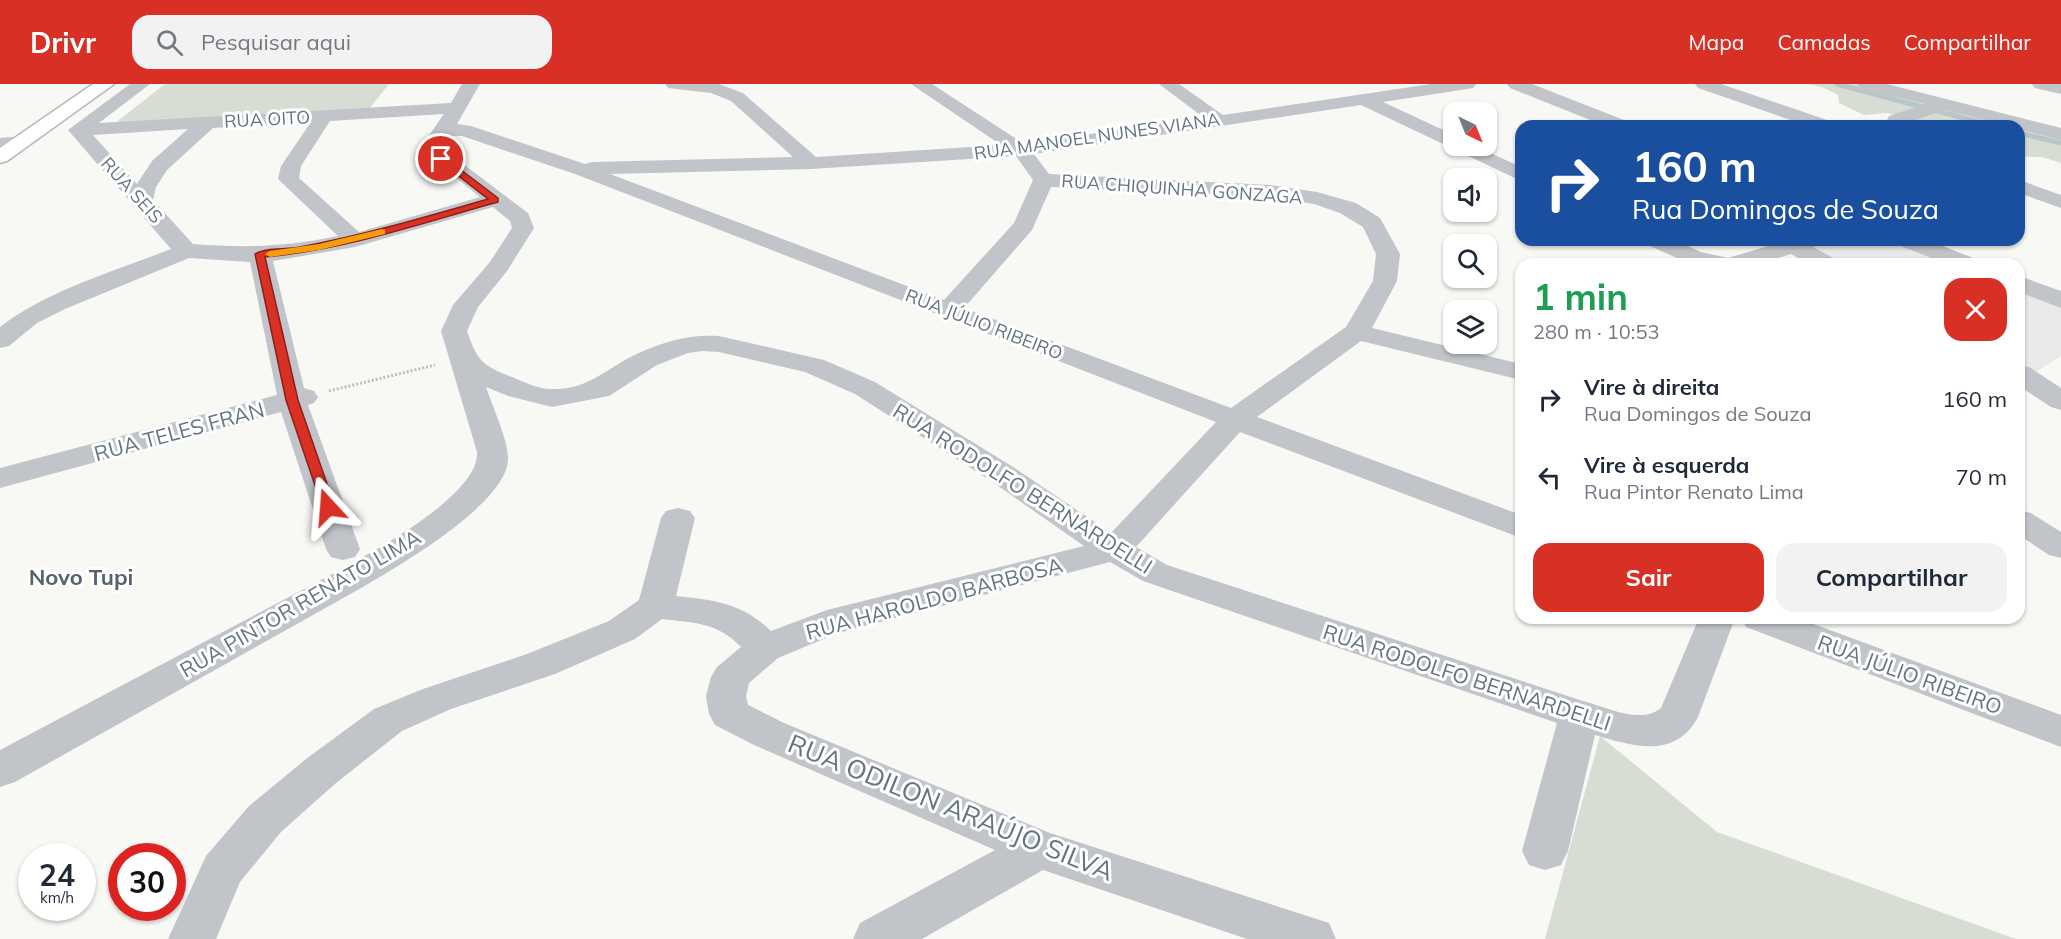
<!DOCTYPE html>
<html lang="pt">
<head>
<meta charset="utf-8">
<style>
  :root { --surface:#fff; --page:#f2f2f3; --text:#1f2937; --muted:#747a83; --accent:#d93025 }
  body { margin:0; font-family:Mulish,sans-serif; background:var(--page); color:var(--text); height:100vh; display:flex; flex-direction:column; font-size:22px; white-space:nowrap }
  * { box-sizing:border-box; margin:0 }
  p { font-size:20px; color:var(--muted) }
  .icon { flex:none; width:33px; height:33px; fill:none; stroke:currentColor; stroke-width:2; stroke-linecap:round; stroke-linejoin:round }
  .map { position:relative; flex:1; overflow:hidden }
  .details { position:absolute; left:1515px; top:174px; width:510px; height:366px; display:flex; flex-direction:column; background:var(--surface); border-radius:18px; box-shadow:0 2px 4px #0004 }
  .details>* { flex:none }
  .banner { position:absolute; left:1515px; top:36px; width:510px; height:126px; border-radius:18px; box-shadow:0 2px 4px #0004; background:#1a4fa0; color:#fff; overflow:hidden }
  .needle { width:39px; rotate:137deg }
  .controls { position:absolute; left:1443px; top:18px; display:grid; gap:12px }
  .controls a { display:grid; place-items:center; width:54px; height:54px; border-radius:12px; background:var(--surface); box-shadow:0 2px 4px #0004; font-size:30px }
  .speed { position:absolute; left:18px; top:759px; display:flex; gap:12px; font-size:30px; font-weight:700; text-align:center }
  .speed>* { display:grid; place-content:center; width:78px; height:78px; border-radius:50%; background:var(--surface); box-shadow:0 2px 4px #0004; line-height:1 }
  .speed small { font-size:15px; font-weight:400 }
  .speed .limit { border:9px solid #d22; background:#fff; color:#111 }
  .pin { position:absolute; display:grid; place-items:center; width:51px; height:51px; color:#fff; margin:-26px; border:3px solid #fff; border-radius:50%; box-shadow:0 2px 6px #0007 }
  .me { position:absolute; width:66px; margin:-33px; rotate:341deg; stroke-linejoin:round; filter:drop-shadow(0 0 4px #0008) }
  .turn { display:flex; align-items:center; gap:21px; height:126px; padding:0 18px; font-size:27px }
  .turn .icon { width:78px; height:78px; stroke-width:2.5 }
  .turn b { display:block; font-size:42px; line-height:51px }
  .round { display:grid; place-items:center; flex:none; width:63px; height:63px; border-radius:18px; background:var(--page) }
  .overview { display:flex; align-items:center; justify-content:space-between; height:102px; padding:0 18px }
  h1 { font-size:36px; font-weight:700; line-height:45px; color:#1e9e55 }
  .cta { display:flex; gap:12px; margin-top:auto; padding:12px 18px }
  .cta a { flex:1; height:69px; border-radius:18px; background:var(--accent); color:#fff; font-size:24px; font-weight:700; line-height:69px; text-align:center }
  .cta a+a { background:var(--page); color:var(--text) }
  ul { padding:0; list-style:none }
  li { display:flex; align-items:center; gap:18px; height:78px; padding:0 18px }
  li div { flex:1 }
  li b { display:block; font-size:22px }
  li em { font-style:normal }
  header { display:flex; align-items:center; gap:36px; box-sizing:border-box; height:84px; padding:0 30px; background:var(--accent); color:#fff }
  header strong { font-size:28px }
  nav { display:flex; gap:33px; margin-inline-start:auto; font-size:21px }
  .search { width:420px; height:54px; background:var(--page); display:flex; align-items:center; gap:15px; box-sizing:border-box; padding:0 21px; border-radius:18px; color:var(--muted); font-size:22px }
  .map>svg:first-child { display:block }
  .built { fill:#e8e9e8 }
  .green { fill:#d8ddd4 }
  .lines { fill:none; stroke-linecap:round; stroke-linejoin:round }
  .stream { stroke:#b8c6c9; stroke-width:5 }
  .trunk-casing { stroke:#b4b8bb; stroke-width:3 }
  .path { stroke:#bbbec0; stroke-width:3; stroke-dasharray:2 2; stroke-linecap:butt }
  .minor { fill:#c1c5c9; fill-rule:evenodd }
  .tertiary { fill:#c1c5c9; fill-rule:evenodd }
  .trunk { fill:#fff; fill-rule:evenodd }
  .route { fill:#d93025; stroke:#8d1f18; stroke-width:1.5 }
  .slow { fill:#f59e0b }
  .labels { text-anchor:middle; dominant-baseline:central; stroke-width:6; stroke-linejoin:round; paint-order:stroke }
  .far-street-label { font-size:18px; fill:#637580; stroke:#fff }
  .street-label { font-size:21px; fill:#637580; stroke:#fff }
  .neighbourhood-label { font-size:22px; font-weight:bold; fill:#55636b; stroke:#fff }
  .near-street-label { font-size:26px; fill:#637580; stroke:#fff }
</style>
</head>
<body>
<header>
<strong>Drivr</strong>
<div class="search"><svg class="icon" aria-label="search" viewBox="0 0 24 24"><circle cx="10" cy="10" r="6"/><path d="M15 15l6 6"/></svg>Pesquisar aqui</div>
<nav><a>Mapa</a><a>Camadas</a><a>Compartilhar</a></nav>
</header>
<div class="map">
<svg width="2061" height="855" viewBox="0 0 2061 855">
  <rect width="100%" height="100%" fill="#f8f8f5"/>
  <!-- built -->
  <g class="built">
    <path d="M1823 156H1894L1957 180H1832L1803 164Z"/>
    <path d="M2019 204 2061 220V272L2031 291 2019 284Z"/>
  </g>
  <!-- green -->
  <g class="green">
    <path d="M165 0H389L369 25 114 40Z"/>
    <path d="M1808 0H1859L2061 52V79L2042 73H2019V42H1936L1887 29 1864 31 1839 19 1838 11 1822 3Z"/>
    <path d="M1600 652 1717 748 2016 855H1545Z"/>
  </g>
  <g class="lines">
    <!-- stream -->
    <g class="stream">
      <path d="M1837 0 1993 42"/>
      <path d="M2019 49 2061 59"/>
    </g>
    <!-- trunk casing -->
    <g class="trunk-casing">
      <path id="trunk" d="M93 0H114L7 77 0 79V64Z"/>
    </g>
    <!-- path -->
    <path class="path" d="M329 307 435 281"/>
    <!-- minor -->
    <g class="minor">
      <path d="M130 0H150L99 39 451 19 462 0H480L457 40 471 42 585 80 592 78 793 73 731 17 711 9 668 4 665 0H719L743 9 816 73 1001 61 911 0H932L1024 60 1203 33 1159 0H1179L1223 31 1431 0H1476L1473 4 1467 5 1383 18 1454 51V62H1475L1521 83V97L1361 21 1034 70 1049 90 1270 101 1317 108 1356 119 1380 134 1400 170 1397 197 1372 244 1521 280V296L1361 257 1257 333 1521 431V454L1240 348 1136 463 1167 481 1583 617C1606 623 1641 641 1661 624L1699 534H1735L1698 633C1675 676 1632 662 1595 651L1568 767 1561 781 1545 786 1529 781 1522 767 1557 639 1143 497 1110 478 838 549 778 574 749 599 746 612 748 621 784 639 1050 749 1329 839 1336 855H1247L1043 786 922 855H853L860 839 995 766 754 661 715 641 709 630 706 612 711 593 717 583 741 563C717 538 695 539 662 535L635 555 555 590 451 625 402 647 336 699 281 748 240 798 216 855H168L206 772 249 722 306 675 374 625 423 605 527 570 609 537 639 516 661 434 666 427 678 424 690 427 695 434 676 512C714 516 742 519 771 547L827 526 1084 462 991 397 855 310 805 288 719 268 703 267 688 269 657 281 609 312 552 323 508 312 486 303C492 321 508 356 508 374 509 419 398 482 363 503L15 698 0 703V666L338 487C372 468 480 411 477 368L441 247 453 221 490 178 512 144 510 137 493 123 355 163 273 177 304 304 314 307 318 313 314 319 308 321 360 465 355 473 343 476 331 473 326 465 281 328 0 404V384L277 311 250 178 189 174 65 225 37 239 9 262 0 264V243C48 206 115 187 171 165L68 46ZM444 30 425 57 422 66 480 113 359 148 299 94 301 82 330 37ZM311 38 281 82 278 95 338 152C284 163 247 164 193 160L153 116 156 103 167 86 213 44ZM188 45 152 77 137 100 93 51ZM449 52H462L575 90 1216 338 1111 449 1013 383 875 298 824 276 719 252C690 250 665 257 639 269 608 282 589 307 551 305 538 305 524 298 512 293 483 282 477 277 467 247L478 223 507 187 534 144 528 129 442 64ZM1016 72 1033 96 1014 139 944 216 610 90 811 85ZM1051 103 1270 113 1314 120 1340 129 1363 143 1376 170 1373 197 1346 243 1231 324 964 224 1032 146Z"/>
      <path d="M1695 0H1721L1833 38 1835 42H1808L1698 4Z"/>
      <path d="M1857 0H1887L2061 44V56L2019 45V42H2008L1945 26 1903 40H1889L1887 36 1889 32 1925 20 1860 4Z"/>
      <path d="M2032 0H2061V10L2035 4Z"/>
      <path d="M22 52 29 54 32 58 29 62 0 66V54Z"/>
      <path d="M2019 96 2061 111V124L2019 109Z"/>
      <path d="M1644 156H1675L1701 168 1728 174 1788 156H1824L1820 161 1813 163 1835 175 1839 180H1809L1791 170 1759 180H1690L1648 161Z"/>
      <path d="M2019 281 2029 283 2061 304V326L2051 323 2019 302Z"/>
      <path d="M2019 426 2031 429 2061 448V474L2049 471 2019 451Z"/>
      <path d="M1741 534H1797L2061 631V663L1746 543Z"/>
    </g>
    <!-- tertiary -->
    <g class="tertiary">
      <path d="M1507 0H1532L1629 38 1631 42H1605L1510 4Z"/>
      <path d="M1894 156H1927L1976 175 1980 180H1947L1898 161Z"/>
      <path d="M2019 192 2061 207V224L2019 208Z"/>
    </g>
    <!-- trunk -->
    <use href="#trunk" class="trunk"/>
  </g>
  <!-- route -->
  <path class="route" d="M438 73H444L498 114V118C422 139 345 166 265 173L298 316 335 423 328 427 323 425 286 316 255 170C265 163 287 166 300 163 364 151 426 133 488 115L438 76Z"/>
  <!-- slow -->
  <path class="slow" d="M382 145 385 146V150L319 166 270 173 265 170 270 167 319 160Z"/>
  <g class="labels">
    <!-- far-street labels -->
    <g class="far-street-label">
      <text transform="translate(267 35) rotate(-3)">RUA OITO</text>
      <text transform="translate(1097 52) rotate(-8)">RUA MANOEL NUNES VIANA</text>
      <text transform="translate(1182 105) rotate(4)">RUA CHIQUINHA GONZAGA</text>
      <text transform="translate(132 106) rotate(48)">RUA SEIS</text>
      <text transform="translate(984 240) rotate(21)">RUA JÚLIO RIBEIRO</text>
    </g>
    <!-- street labels -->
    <g class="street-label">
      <text transform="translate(179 347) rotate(-15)">RUA TELES FRAN</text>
      <text transform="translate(1023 404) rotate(32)">RUA RODOLFO BERNARDELLI</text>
      <text transform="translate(934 514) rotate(-15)">RUA HAROLDO BARBOSA</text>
      <text transform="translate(300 519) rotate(-30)">RUA PINTOR RENATO LIMA</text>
      <text transform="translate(1910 590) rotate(20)">RUA JÚLIO RIBEIRO</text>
      <text transform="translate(1467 593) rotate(18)">RUA RODOLFO BERNARDELLI</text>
    </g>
    <!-- neighbourhood labels -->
    <g class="neighbourhood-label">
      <text x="81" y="493">Novo Tupi</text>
    </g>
    <!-- near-street labels -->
    <g class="near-street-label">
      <text transform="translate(951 723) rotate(22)">RUA ODILON ARAÚJO SILVA</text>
    </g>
  </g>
</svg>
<div class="controls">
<a><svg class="needle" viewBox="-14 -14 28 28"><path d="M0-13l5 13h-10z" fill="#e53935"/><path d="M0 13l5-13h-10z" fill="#747a83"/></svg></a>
<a><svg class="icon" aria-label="sound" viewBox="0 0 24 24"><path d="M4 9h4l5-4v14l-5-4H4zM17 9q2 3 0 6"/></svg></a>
<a><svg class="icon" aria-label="search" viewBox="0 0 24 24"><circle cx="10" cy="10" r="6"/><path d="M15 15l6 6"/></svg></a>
<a><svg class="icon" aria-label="layers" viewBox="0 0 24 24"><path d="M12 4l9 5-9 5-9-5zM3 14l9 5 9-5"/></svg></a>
</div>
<div class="speed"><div>24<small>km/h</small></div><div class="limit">30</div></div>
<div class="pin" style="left:441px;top:75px;background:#d93025"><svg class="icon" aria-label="arrive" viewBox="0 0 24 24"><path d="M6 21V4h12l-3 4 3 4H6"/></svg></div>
<svg class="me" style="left:328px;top:423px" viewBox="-20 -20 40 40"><path d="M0-17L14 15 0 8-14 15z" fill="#d93025" stroke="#fff" stroke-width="4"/></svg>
<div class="banner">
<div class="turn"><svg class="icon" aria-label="right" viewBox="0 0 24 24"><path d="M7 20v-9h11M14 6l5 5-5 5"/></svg><div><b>160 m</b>Rua Domingos de Souza</div></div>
</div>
<section class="details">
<div class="overview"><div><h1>1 min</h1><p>280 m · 10:53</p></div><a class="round" style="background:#d93025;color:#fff"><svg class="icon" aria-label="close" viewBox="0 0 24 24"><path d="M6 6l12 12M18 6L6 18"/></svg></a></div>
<ul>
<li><svg class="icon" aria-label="right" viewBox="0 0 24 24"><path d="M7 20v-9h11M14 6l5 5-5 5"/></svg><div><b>Vire à direita</b><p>Rua Domingos de Souza</p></div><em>160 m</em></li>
<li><svg class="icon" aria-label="left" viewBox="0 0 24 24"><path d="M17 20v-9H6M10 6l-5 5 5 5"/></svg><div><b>Vire à esquerda</b><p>Rua Pintor Renato Lima</p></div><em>70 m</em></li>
</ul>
<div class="cta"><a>Sair</a><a>Compartilhar</a></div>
</section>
</div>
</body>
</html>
